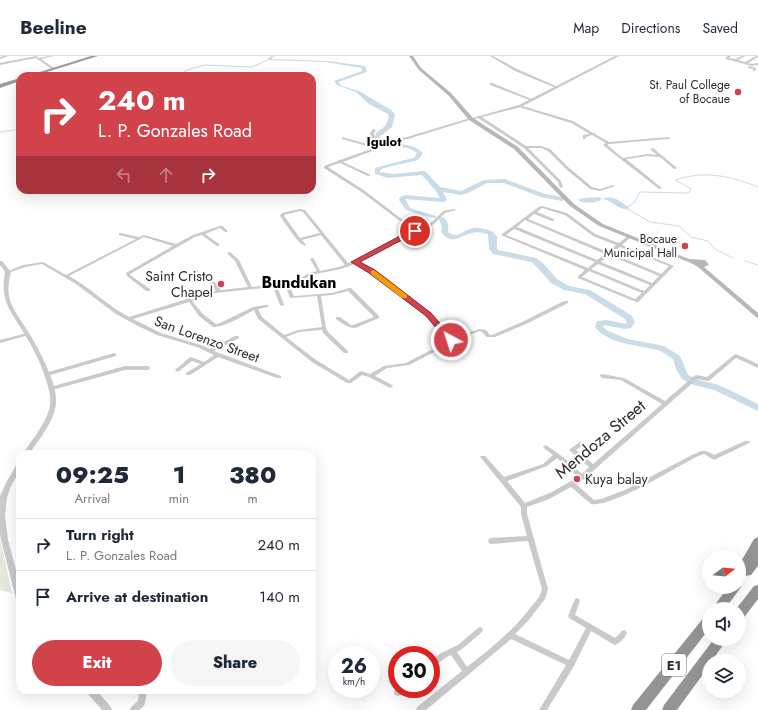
<!DOCTYPE html>
<html lang="en">
<head>
<meta charset="utf-8">
<style>
  :root { --surface:#fff; --page:#f6f6f7; --text:#1f2937; --muted:#747a83; --line:#e0e1e3; --accent:#d1424b }
  body { margin:0; font-family:Jost,sans-serif; background:var(--page); color:var(--text); height:100vh; display:flex; flex-direction:column; font-size:15px; white-space:nowrap }
  * { box-sizing:border-box; margin:0 }
  p { font-size:13px; color:var(--muted) }
  .icon { flex:none; width:22px; height:22px; fill:none; stroke:currentColor; stroke-width:2; stroke-linecap:round; stroke-linejoin:round }
  .map { position:relative; flex:1; overflow:hidden }
  .side { position:absolute; left:16px; top:394px; width:300px; height:244px; display:flex; flex-direction:column; background:var(--surface); border-radius:12px; box-shadow:0 4px 16px #0002 }
  .side>* { flex:none }
  .hud { position:absolute; left:16px; top:16px; width:300px; height:122px; border-radius:12px; box-shadow:0 4px 16px #0002; background:#d1424b; color:#fff; overflow:hidden }
  .needle { width:26px; rotate:74deg }
  .buttons { position:absolute; left:702px; top:494px; display:grid; gap:8px }
  .buttons a { display:grid; place-items:center; width:44px; height:44px; border-radius:50%; background:var(--surface); box-shadow:0 4px 16px #0002; font-size:20px }
  .speed { position:absolute; left:328px; top:590px; display:flex; gap:8px; font-size:20px; font-weight:700; text-align:center }
  .speed>* { display:grid; place-content:center; width:52px; height:52px; border-radius:50%; background:var(--surface); box-shadow:0 4px 16px #0002; line-height:1 }
  .speed small { font-size:10px; font-weight:400 }
  .speed .limit { border:6px solid #d22; background:#fff; color:#111 }
  .pin { position:absolute; display:grid; place-items:center; width:34px; height:34px; color:#fff; margin:-17px; border:2px solid #fff; border-radius:50%; box-shadow:0 1px 4px #0007 }
  .me { position:absolute; width:44px; margin:-22px; rotate:320deg; stroke-linejoin:round; filter:drop-shadow(0 0 3px #0008) }
  .turn { display:flex; align-items:center; gap:14px; height:84px; padding:0 16px; font-size:18px }
  .turn .icon { width:52px; height:52px; stroke-width:2.5 }
  .turn b { display:block; font-size:28px; line-height:34px }
  .lanes { display:flex; align-items:center; height:38px; padding:0 16px; background:#0003; justify-content:center; gap:20px; direction:ltr }
  .lanes .off { opacity:.35 }
  .eta { display:flex; justify-content:space-evenly; align-items:center; height:68px; text-align:center }
  .eta b { font-size:24px; font-weight:800; line-height:28px }
  .cta { display:flex; gap:8px; margin-top:auto; padding:8px 16px }
  .cta a { flex:1; height:46px; border-radius:24px; background:var(--accent); color:#fff; font-size:16px; font-weight:800; line-height:46px; text-align:center }
  .cta a+a { background:var(--page); color:var(--text) }
  ul { padding:0; list-style:none }
  li { display:flex; align-items:center; gap:12px; height:52px; padding:0 16px; border-top:1px solid var(--line) }
  li div { flex:1 }
  li b { display:block; font-size:15px }
  li em { font-style:normal }
  header { display:flex; align-items:center; gap:24px; box-sizing:border-box; height:56px; padding:0 20px; background:var(--surface); border-bottom:1px solid var(--line) }
  header strong { font-size:19px }
  nav { display:flex; gap:22px; margin-inline-start:auto; font-size:14px }
  .map>svg:first-child { display:block }
  .green { fill:#e3e9dc }
  .water { fill:#cadce7 }
  .lines { fill:none; stroke-linecap:round; stroke-linejoin:round }
  .stream { stroke:#cadce7; stroke-width:1 }
  .river { fill:#cadce7; fill-rule:evenodd }
  .minor { fill:#cacaca; fill-rule:evenodd }
  .tertiary { fill:#cacaca; fill-rule:evenodd }
  .secondary { fill:#b7b7b7; fill-rule:evenodd }
  .trunk { fill:#9c9c9c; fill-rule:evenodd }
  .motorway { fill:#949494; fill-rule:evenodd }
  .route { fill:#d1424b; stroke:#882b31 }
  .slow { fill:#f59e0b }
  .poi-dot { fill:#d1424b; stroke:#fff; stroke-width:1.5 }
  .labels { text-anchor:middle; dominant-baseline:central; stroke-width:4; stroke-linejoin:round; paint-order:stroke }
  .far-poi-label { font-size:12px; fill:#2d2d2d; stroke:#fff; text-anchor:end }
  .far-quarter-label { font-size:13px; font-weight:bold; fill:#000; stroke:#fff }
  .shield { fill:#fff; stroke:#6c6c6c; stroke-width:1 }
  .shield-label { font-size:13px; font-weight:bold; fill:#2d2d2d }
  .poi-label { font-size:14px; fill:#2d2d2d; stroke:#fff; text-anchor:end }
  .street-label { font-size:14px; fill:#2d2d2d; stroke:#fff }
  .quarter-label { font-size:16px; font-weight:bold; fill:#000; stroke:#fff }
  .near-street-label { font-size:17px; fill:#2d2d2d; stroke:#fff }
</style>
</head>
<body>
<header>
<strong>Beeline</strong>
<nav><a>Map</a><a>Directions</a><a>Saved</a></nav>
</header>
<div class="map">
<svg width="758" height="654" viewBox="0 0 758 654">
  <rect width="100%" height="100%" fill="#fff"/>
  <!-- green -->
  <path class="green" d="M0 483 12 537 0 534Z"/>
  <!-- water -->
  <path class="water" d="M272 0H275L272 2V3L328 5 365 10 367 16 338 26 342 30 359 35 391 54 395 58 392 71 382 79 376 78 385 70 389 61 388 58 369 48 356 36 337 29 334 25 362 15V12L326 6 268 4V2Z"/>
  <g class="lines">
    <!-- stream -->
    <g class="stream">
      <path d="M178 20 187 14 204 9 252 11 270 3"/>
      <path d="M0 76 20 73"/>
      <path d="M626 152 634 147 640 136 689 137 691 133 675 124C704 114 731 120 758 131"/>
      <path d="M626 152 650 166 679 170 691 181 708 185 715 193 733 202"/>
      <path d="M745 205 758 209"/>
    </g>
    <!-- river -->
    <g class="river">
      <path d="M387 69 390 71 381 79 379 83C394 91 410 84 423 97L418 104 384 112 380 114V116L394 118 424 115 426 116 440 131 461 135 484 124 505 123 545 138 562 141 565 143 562 145 541 141 504 127H487L470 136 461 139 443 136 447 144 444 146 405 143 410 152 436 160V162H432L406 154 399 144 400 141 405 139 440 142 435 134 422 119 388 122 375 118V112L409 103 414 102 417 97C404 87 388 92 374 85L376 77Z"/>
      <path d="M599 141 602 143C611 138 623 146 629 152L628 153C619 155 611 143 602 143 601 143 600 145 599 145 593 147 583 148 578 144 582 141 593 142 599 141Z"/>
      <path d="M442 161C448 162 449 171 448 176 457 184 464 173 474 172 481 171 488 174 493 176L497 181V193L498 194 536 202 543 207 557 223 569 230 590 234 631 259 635 266 631 272 624 273 604 269 603 271 608 275 628 283 664 290 680 300 688 319 699 324 719 329 758 348V355L714 334 694 329 682 323 676 313 673 303C668 300 662 295 657 294 636 288 609 289 595 271L597 265 607 264 626 268 627 266 625 263 585 238 564 234 551 227 537 211 531 206 493 198 489 193 488 178C483 177 477 175 472 177 459 180 453 190 441 176L442 171 439 163Z"/>
    </g>
    <!-- minor -->
    <g class="minor">
      <path d="M4 0H8L0 3V1Z"/>
      <path d="M36 0 39 2 49 0H54L41 3 54 12 52 13 36 2 0 9V7Z"/>
      <path d="M490 0H493L517 13 558 31 556 32 515 15Z"/>
      <path d="M728 0H731L729 2 735 3 742 0H745L738 4 745 6 756 0H758V1L748 7 752 8 758 7V9L752 10 726 3V1Z"/>
      <path d="M749 10 756 12V13L755 15H753V13L748 12V11Z"/>
      <path d="M490 27H492L534 44 532 45 490 29Z"/>
      <path d="M519 49 573 65 593 77H595V78L609 86 669 81 670 82 668 83 609 88 607 89 623 102 648 98 657 99 650 93 653 92 677 112 674 113 660 101 648 100 626 103 662 132 659 133 604 90V88L606 87 592 79 586 81 585 83H583V79L590 78 571 67 519 51Z"/>
      <path d="M478 60H480L526 90H541L550 93 568 111 592 131 600 133 613 129 615 130 600 135 590 133 566 113 548 95 541 92H528L561 125 563 131 560 132 558 126 524 92 478 62Z"/>
      <path d="M470 62 473 63 408 83 377 89 375 90 373 89 370 77 373 73 376 74 374 77 376 87 407 81Z"/>
      <path d="M342 81 378 91V93L343 106 371 119 368 120 340 107 328 111 365 135 416 174 432 166 443 155 454 153 456 154 445 157 434 168 358 206C393 226 426 251 452 282L480 273 486 274 490 279H492L522 266 564 245H568V247L526 268 495 281H487L482 276 480 275 453 285 452 287 409 309 387 312 375 320 392 329 393 330 392 331 390 332 369 321 362 319 351 327H347L312 306 258 263 254 254C243 260 225 271 213 271L199 260 189 246 133 263 161 277 201 289 210 293 235 280H239V282L214 295 281 320V322H277L218 301 190 319H186V317L201 308 192 305 179 315 177 316 175 314 189 302 191 301 204 306 214 299 197 291 157 279 138 270 116 258 76 228 42 208 25 211 8 217 6 216 23 209 43 206 66 219 136 183 119 179V177H120L139 181 144 179 176 188 193 179 220 170H222L227 174V176H225L220 172 205 178 219 188V190H217L202 179 195 181 130 218V219L150 233V235H146L127 220 126 217 173 190 144 181 69 220C91 232 108 250 129 261L187 243V242H191L216 235 212 229 195 217V215H197L216 227 221 234 248 231 235 205 227 197 229 196H230L239 204 252 231 294 226 309 217 317 215 310 203 312 202 314 203 320 215 339 211 345 209 321 179 302 184 306 189 304 190C295 184 287 169 280 160L282 157 300 153 305 154 348 207 354 205 413 175 363 137 324 112V110L338 105V104H340L374 92 342 83ZM300 155 303 156 320 177 300 182 284 160V159ZM355 208C390 228 423 253 449 284L448 285 406 307 384 310 370 318 361 315 359 316 349 324 316 304 286 281 299 276 322 274 324 278 344 297H348V295L328 276 326 272 321 240 332 239 348 235 374 261 353 269H351L340 261H336V263C342 267 347 272 355 272L379 262V260L351 232H349L332 237 294 240 289 229 297 228 311 219 341 213ZM285 229 290 242 317 240 322 271 298 274 284 279 262 261 258 253 268 251V249H266L253 251 220 267 216 268 203 258 192 245 216 237 273 231 280 249 282 250 284 249 277 230Z"/>
      <path d="M540 150H542L567 157 595 178 619 187 628 180H630V182L622 189 674 210 638 246H636L578 222V220L585 214 501 179ZM542 152 565 159 593 180 616 189 608 196 528 163 534 158 552 165H554V163L537 156ZM525 164 605 198 597 204 517 171ZM514 173 595 206 588 212 506 179ZM620 191 669 210 661 218 611 197ZM609 199 659 220 652 227 601 206ZM598 208 650 229 644 235 591 213ZM589 215 642 237 635 243 582 221Z"/>
      <path d="M27 277 29 278V279L0 287V284Z"/>
      <path d="M114 297 116 298V300L47 320 45 318V317Z"/>
      <path d="M736 298 758 308V312L736 302 710 324 708 325 697 323 584 423 576 428 594 444 601 443 625 434 692 399C704 394 703 393 714 399L745 385H749L750 386 749 387 714 404 704 398 696 401C675 412 611 452 591 448L571 431 549 443 527 451V458L548 533 545 543 528 565 515 578 569 604 586 572 569 562 568 560 575 543 577 542 579 543 580 545 575 559 615 582 622 575 624 574 626 575 627 577C625 582 620 587 615 589L613 588 591 575 574 610 547 654H539L566 609 511 583 504 589 426 654H416L417 651 462 615 451 599C443 602 438 609 431 612V605L441 597 458 589 478 572 480 571 482 572 483 574 482 576 462 593 457 596 467 611C490 593 513 575 531 551 536 545 540 541 542 533L528 485 491 488 489 487 488 485 489 483 491 482 527 480 521 458V451L481 402 480 401 481 400H485L504 421 543 408 553 399 544 392 543 391 544 390 546 389 563 401 582 418 589 411 570 395 569 394 570 393 580 386H584L585 387 584 388 576 394 593 408 662 348 621 324 602 322 600 320V319L602 318 624 322 665 345 694 320 696 319 707 321 734 299ZM557 402 578 421 552 436 525 447 507 425 547 410Z"/>
      <path d="M125 310H148L150 312 148 314H125L52 334 49 332 50 331Z"/>
      <path d="M397 632V633H405L401 639 398 640 395 639 394 636Z"/>
      <path d="M139 634H147L145 647 144 650 139 654H130L131 651 138 645Z"/>
    </g>
    <!-- tertiary -->
    <g class="tertiary">
      <path d="M615 0H619L521 51 471 64 469 63 519 49Z"/>
      <path d="M0 205H2L11 216C3 245 15 254 29 277 38 292 46 307 52 324 55 333 58 344 55 353 52 368 38 385 29 398H23C31 384 45 369 49 354 52 344 49 333 46 324 41 307 33 292 24 277 10 254 0 245 5 216L0 209Z"/>
      <path d="M20 405V414L10 432 7 442 5 459 8 484 20 529V547L17 545 16 543 1 484 0 477V440L6 427 18 406Z"/>
      <path d="M86 634H96L111 651 112 654H102L87 637Z"/>
    </g>
    <!-- secondary -->
    <path class="secondary" d="M409 0H413L421 12 451 37 473 62 518 91 574 148 603 168 689 203 705 204 709 209 704 211 758 257V262L756 261 698 211 691 207 599 170 570 150 514 93 469 64 449 40 419 14Z"/>
    <!-- trunk -->
    <g class="trunk">
      <path d="M91 0H98L34 20H27Z"/>
      <path d="M20 22V25L0 32V28Z"/>
    </g>
    <!-- motorway -->
    <g class="motorway">
      <path d="M758 481V510L751 519 745 520 743 524 739 525V509L754 483Z"/>
      <path d="M739 527 741 531 725 553H712L728 531H739Z"/>
      <path d="M758 529V543L743 563 739 564V553H736L754 530Z"/>
      <path d="M709 558V573L646 654H631L633 649 705 560Z"/>
      <path d="M714 583H727L712 605H709V610L677 654H662L664 649Z"/>
    </g>
  </g>
  <!-- route -->
  <path class="route" d="M413 173H418L419 175 360 206 375 214 431 257 454 283 456 284 454 286H448L426 260 369 217 351 206Z"/>
  <!-- slow -->
  <path class="slow" d="M374 214 407 239V242H402L371 218V215Z"/>
  <!-- markers -->
  <g class="poi-dot">
    <circle cx="738" cy="36" r="4"/>
    <circle cx="685" cy="190" r="4"/>
    <circle cx="221" cy="228" r="4"/>
    <circle cx="577" cy="423" r="4"/>
  </g>
  <g class="labels">
    <!-- far-poi labels -->
    <g class="far-poi-label">
      <text x="730" y="29">St. Paul College<tspan x="730" dy="14">of Bocaue</tspan></text>
      <text x="677" y="183">Bocaue<tspan x="677" dy="14">Municipal Hall</tspan></text>
    </g>
    <!-- far-quarter labels -->
    <g class="far-quarter-label">
      <text x="384" y="85">Igulot</text>
    </g>
    <!-- shield labels -->
    <rect class="shield" x="662" y="598" width="24" height="22" rx="3"/>
    <g class="shield-label">
      <text x="674" y="609">E1</text>
    </g>
    <!-- poi labels -->
    <g class="poi-label">
      <text x="213" y="220">Saint Cristo<tspan x="213" dy="16">Chapel</tspan></text>
      <text x="585" y="423" text-anchor="start">Kuya balay</text>
    </g>
    <!-- street labels -->
    <g class="street-label">
      <text transform="translate(207 283) rotate(20)">San Lorenzo Street</text>
    </g>
    <!-- quarter labels -->
    <g class="quarter-label">
      <text x="299" y="226">Bundukan</text>
    </g>
    <!-- near-street labels -->
    <g class="near-street-label">
      <text transform="translate(600 383) rotate(-40)">Mendoza Street</text>
    </g>
  </g>
</svg>
<div class="buttons">
<a><svg class="needle" viewBox="-14 -14 28 28"><path d="M0-13l5 13h-10z" fill="#e53935"/><path d="M0 13l5-13h-10z" fill="#747a83"/></svg></a>
<a><svg class="icon" aria-label="sound" viewBox="0 0 24 24"><path d="M4 9h4l5-4v14l-5-4H4zM17 9q2 3 0 6"/></svg></a>
<a><svg class="icon" aria-label="layers" viewBox="0 0 24 24"><path d="M12 4l9 5-9 5-9-5zM3 14l9 5 9-5"/></svg></a>
</div>
<div class="speed"><div>26<small>km/h</small></div><div class="limit">30</div></div>
<div class="pin" style="left:415px;top:175px;background:#d93025"><svg class="icon" aria-label="arrive" viewBox="0 0 24 24"><path d="M6 21V4h12l-3 4 3 4H6"/></svg></div>
<svg class="me" style="left:451px;top:284px" viewBox="-20 -20 40 40"><circle r="17" fill="#d1424b" stroke="#fff" stroke-width="3"/><path d="M0-11L8 9 0 5-8 9z" fill="#fff"/></svg>
<div class="hud">
<div class="turn"><svg class="icon" aria-label="right" viewBox="0 0 24 24"><path d="M7 20v-9h11M14 6l5 5-5 5"/></svg><div><b>240 m</b>L. P. Gonzales Road</div></div>
<div class="lanes"><svg class="icon off" aria-label="left" viewBox="0 0 24 24"><path d="M17 20v-9H6M10 6l-5 5 5 5"/></svg><svg class="icon off" aria-label="ahead" viewBox="0 0 24 24"><path d="M12 20V5M6 11l6-6 6 6"/></svg><svg class="icon" aria-label="right" viewBox="0 0 24 24"><path d="M7 20v-9h11M14 6l5 5-5 5"/></svg></div>
</div>
<section class="side">
<div class="eta">
<div><b>09:25</b><p>Arrival</p></div>
<div><b>1</b><p>min</p></div>
<div><b>380</b><p>m</p></div>
</div>
<ul>
<li><svg class="icon" aria-label="right" viewBox="0 0 24 24"><path d="M7 20v-9h11M14 6l5 5-5 5"/></svg><div><b>Turn right</b><p>L. P. Gonzales Road</p></div><em>240 m</em></li>
<li><svg class="icon" aria-label="arrive" viewBox="0 0 24 24"><path d="M6 21V4h12l-3 4 3 4H6"/></svg><div><b>Arrive at destination</b></div><em>140 m</em></li>
</ul>
<div class="cta"><a>Exit</a><a>Share</a></div>
</section>
</div>
</body>
</html>
